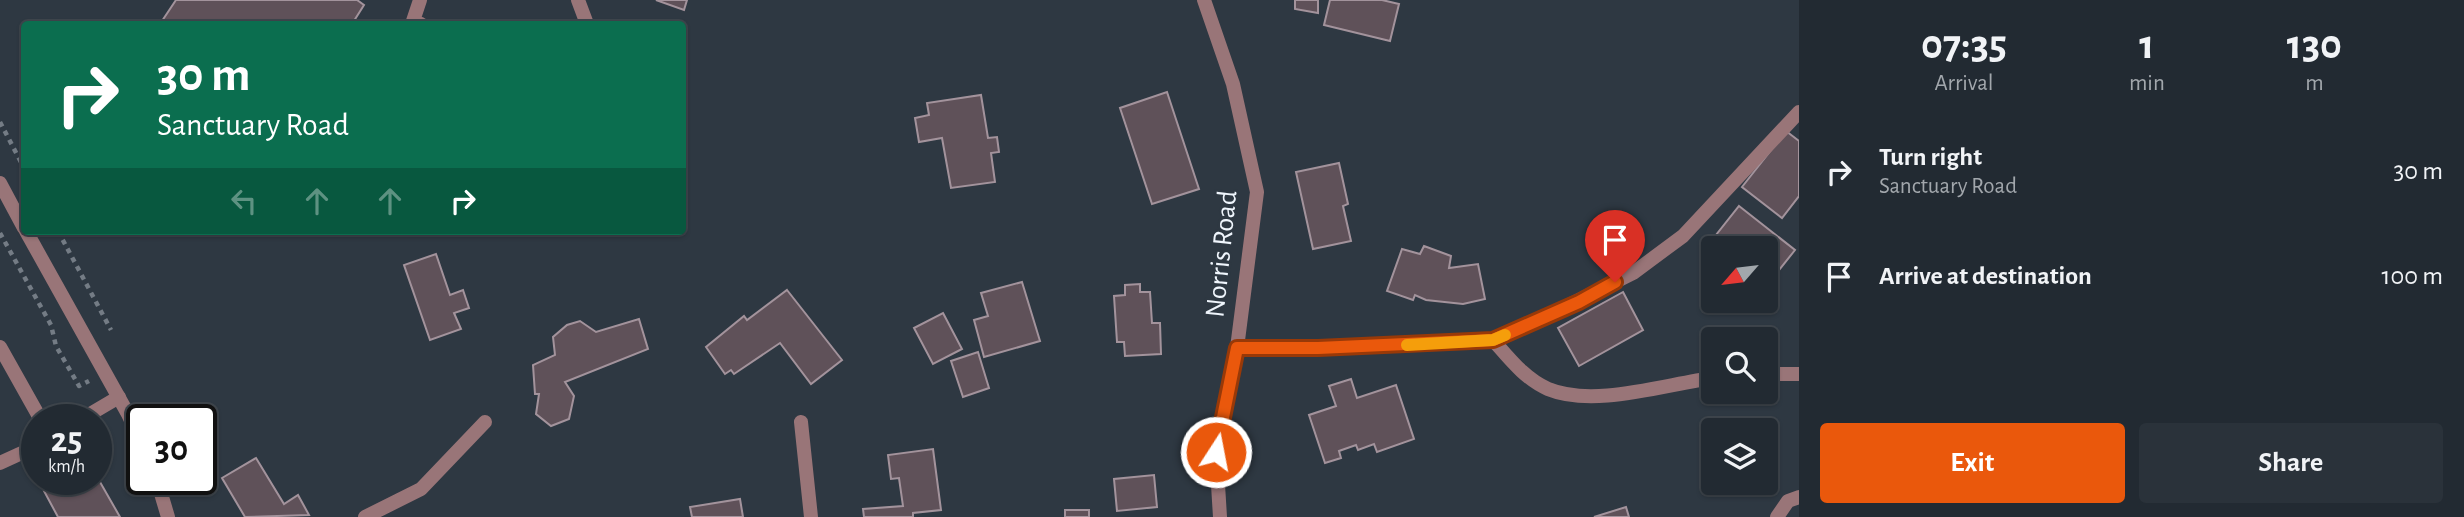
<!DOCTYPE html>
<html lang="en">
<head>
<meta charset="utf-8">
<style>
  :root { --surface:#222a32; --page:#2a323a; --text:#f1f3f6; --muted:#a2a7ac; --line:#3f464d; --accent:#ea580c }
  body { margin:0; font-family:"Alegreya Sans",sans-serif; background:var(--page); color:var(--text); height:100vh; display:flex; flex-direction:column; font-size:26px; white-space:nowrap }
  * { box-sizing:border-box; margin:0 }
  p { font-size:23px; color:var(--muted) }
  .icon { flex:none; width:38px; height:38px; fill:none; stroke:currentColor; stroke-width:2; stroke-linecap:round; stroke-linejoin:round }
  .map { position:relative; flex:1; overflow:hidden }
  .panel { display:flex; flex-direction:column; background:var(--surface); width:665px }
  .panel>* { flex:none }
  .banner { position:absolute; left:21px; top:21px; width:665px; height:214px; border-radius:7px; box-shadow:0 2px 5px #0004,0 0 0 2px var(--line); background:#0b6e4f; color:#fff; overflow:hidden }
  .needle { width:46px; rotate:242deg }
  .controls { position:absolute; left:1701px; top:236px; display:grid; gap:14px }
  .controls a { display:grid; place-items:center; width:77px; height:77px; border-radius:7px; background:var(--surface); box-shadow:0 2px 5px #0004,0 0 0 2px var(--line); font-size:35px }
  .speed { position:absolute; left:21px; top:404px; display:flex; gap:14px; font-size:35px; font-weight:700; text-align:center }
  .speed>* { display:grid; place-content:center; width:91px; height:91px; border-radius:50%; background:var(--surface); box-shadow:0 2px 5px #0004,0 0 0 2px var(--line); line-height:1 }
  .speed small { font-size:18px; font-weight:400 }
  .speed .limit { border:4px solid #111; border-radius:10px; background:#fff; color:#111 }
  .pin { position:absolute; display:grid; place-items:center; width:60px; height:60px; color:#fff; margin:-72px -30px; border-radius:50% 50% 50% 0; rotate:-45deg; box-shadow:0 0 7px #0007 }
  .pin .icon { rotate:45deg }
  .me { position:absolute; width:77px; margin:-38px; rotate:11deg; stroke-linejoin:round; filter:drop-shadow(0 0 5px #0008) }
  .turn { display:flex; align-items:center; gap:24px; height:147px; padding:0 21px; font-size:32px }
  .turn .icon { width:91px; height:91px; stroke-width:2.5 }
  .turn b { display:block; font-size:49px; line-height:60px }
  .lanes { display:flex; align-items:center; height:66px; padding:0 21px; background:#0003; justify-content:center; gap:35px; direction:ltr }
  .lanes .off { opacity:.35 }
  .eta { display:flex; justify-content:space-evenly; align-items:center; height:119px; text-align:center }
  .eta b { font-size:42px; font-weight:700; line-height:49px }
  .action { display:flex; gap:14px; margin-top:auto; padding:14px 21px }
  .action a { flex:1; height:80px; border-radius:7px; background:var(--accent); color:#fff; font-size:28px; font-weight:700; line-height:80px; text-align:center }
  .action a+a { background:var(--page); color:var(--text) }
  ul { padding:0; list-style:none }
  li { display:flex; align-items:center; gap:21px; height:105px; padding:0 21px }
  li div { flex:1 }
  li b { display:block; font-size:26px }
  li em { font-style:normal }
  main { display:flex; flex:1; min-height:0 }
  .map>svg:first-child { display:block }
  .building { fill:#5f5159; stroke:#a3939c; stroke-width:2 }
  .lines { fill:none; stroke-linecap:round; stroke-linejoin:round }
  .path { stroke:#747c85; stroke-width:4.5; stroke-dasharray:5 5; stroke-linecap:butt }
  .lane { stroke:#997578; stroke-width:14 }
  .street { stroke:#997578; stroke-width:14 }
  .route-casing { stroke:#983908; stroke-width:18 }
  .route { stroke:#ea580c; stroke-width:12 }
  .slow { stroke:#f59e0b; stroke-width:12 }
  .labels { text-anchor:middle; dominant-baseline:central; stroke-width:5; stroke-linejoin:round; paint-order:stroke }
  .street-label { font-size:28px; fill:#eff5fc; stroke:#2e3842 }
</style>
</head>
<body>
<main>
<div class="map">
<svg width="1799" height="517" viewBox="0 0 1799 517">
  <rect width="100%" height="100%" fill="#2e3842"/>
  <!-- building -->
  <g class="building">
    <path d="M176 0H357L364 5 352 24H160Z"/>
    <path d="M656 0H687L684 10Z"/>
    <path d="M1295 0H1318V13L1295 9Z"/>
    <path d="M1330 0H1382L1399 4 1390 41 1324 25Z"/>
    <path d="M1167 92 1199 189 1152 204 1120 108Z"/>
    <path d="M981 95 988 138 997 137 999 152 991 153 995 182 951 188 942 138 919 142 915 118 929 115 927 103Z"/>
    <path d="M1786 131 1799 141V196L1782 218 1742 187Z"/>
    <path d="M1339 163 1348 204 1343 206 1351 241 1313 249 1296 172Z"/>
    <path d="M1739 206 1795 250 1768 284 1766 248H1723L1712 240Z"/>
    <path d="M1424 246 1451 256 1449 268 1478 264 1485 299 1463 304 1426 300 1415 295 1413 300 1387 291 1402 249 1420 254Z"/>
    <path d="M436 254 450 295 463 290 469 308 454 313 461 329 430 340 404 265Z"/>
    <path d="M1022 282 1040 341 984 357 974 320 988 316 981 293Z"/>
    <path d="M1140 284V292H1150L1152 323H1160L1161 354 1125 356 1124 342H1117L1114 296 1125 295V285Z"/>
    <path d="M787 290 842 360 811 384 780 343 734 374 731 370 725 374 706 347 744 316 747 320Z"/>
    <path d="M1623 292 1643 330 1579 366 1558 328Z"/>
    <path d="M943 313 962 349 933 364 914 328Z"/>
    <path d="M639 319 648 349 565 382 574 396 569 419 551 426 536 414 539 394H535L533 365 555 355 553 337 567 325 580 321 596 332Z"/>
    <path d="M978 352 989 388 963 397 951 361Z"/>
    <path d="M1351 379 1357 398 1396 385 1414 439 1377 452 1374 444 1358 450 1356 445 1339 451 1341 458 1325 463 1309 415 1336 406 1329 386Z"/>
    <path d="M933 449 941 510 913 513V517H864L863 509 903 506 899 478 891 479 888 455Z"/>
    <path d="M256 458 284 504 298 495 309 515 245 517 222 478Z"/>
    <path d="M96 475 120 517H58L44 491 66 480H96Z"/>
    <path d="M1154 475 1157 507 1117 511 1114 479Z"/>
    <path d="M740 499 743 517H692L690 507Z"/>
    <path d="M1626 507 1629 517H1594Z"/>
    <rect x="1065" y="510" width="24" height="7"/>
  </g>
  <g class="lines">
    <!-- path -->
    <g class="path">
      <path d="M0 122 24 168"/>
      <path d="M58 231 111 330"/>
      <path d="M0 233 51 325 56 346 79 386 89 381"/>
    </g>
    <!-- lane -->
    <g class="lane">
      <path d="M420 0 413 21 421 24"/>
      <path d="M578 0 587 24"/>
      <path d="M1493 340C1509 358 1525 379 1548 389 1594 408 1666 384 1713 378"/>
      <path d="M0 347 41 420"/>
      <path d="M1237 348H1318L1493 340 1531 324 1633 273 1683 236 1799 112"/>
      <path d="M1766 374H1799"/>
      <path d="M80 420 119 397"/>
      <path d="M0 463 37 446"/>
      <path d="M1777 517 1788 501 1799 497"/>
    </g>
    <!-- street -->
    <g class="street">
      <path d="M1204 0 1233 84 1257 192 1237 348 1216 452 1220 517"/>
      <path d="M0 183 24 228"/>
      <path d="M26 231 128 414 142 444"/>
      <path d="M801 422 811 517"/>
      <path d="M157 480 168 517"/>
      <path d="M365 517 421 489 485 422"/>
    </g>
  </g>
  <g class="lines">
    <!-- route casing -->
    <g class="route-casing">
      <path id="route" d="M1216 452 1237 348H1318L1493 340 1579 302 1615 282"/>
    </g>
    <!-- route -->
    <use href="#route" class="route"/>
    <!-- slow -->
    <path class="slow" d="M1407 345 1493 340 1505 335"/>
  </g>
  <g class="labels">
    <!-- street labels -->
    <g class="street-label">
      <text transform="translate(1222 254) rotate(-84)">Norris Road</text>
    </g>
  </g>
</svg>
<div class="controls">
<a><svg class="needle" viewBox="-14 -14 28 28"><path d="M0-13l5 13h-10z" fill="#e53935"/><path d="M0 13l5-13h-10z" fill="#a2a7ac"/></svg></a>
<a><svg class="icon" aria-label="search" viewBox="0 0 24 24"><circle cx="10" cy="10" r="6"/><path d="M15 15l6 6"/></svg></a>
<a><svg class="icon" aria-label="layers" viewBox="0 0 24 24"><path d="M12 4l9 5-9 5-9-5zM3 14l9 5 9-5"/></svg></a>
</div>
<div class="speed"><div>25<small>km/h</small></div><div class="limit">30</div></div>
<div class="pin" style="left:1615px;top:282px;background:#d93025"><svg class="icon" aria-label="arrive" viewBox="0 0 24 24"><path d="M6 21V4h12l-3 4 3 4H6"/></svg></div>
<svg class="me" style="left:1216px;top:452px" viewBox="-20 -20 40 40"><circle r="17" fill="#ea580c" stroke="#fff" stroke-width="3"/><path d="M0-11L8 9 0 5-8 9z" fill="#fff"/></svg>
<div class="banner">
<div class="turn"><svg class="icon" aria-label="right" viewBox="0 0 24 24"><path d="M7 20v-9h11M14 6l5 5-5 5"/></svg><div><b>30 m</b>Sanctuary Road</div></div>
<div class="lanes"><svg class="icon off" aria-label="left" viewBox="0 0 24 24"><path d="M17 20v-9H6M10 6l-5 5 5 5"/></svg><svg class="icon off" aria-label="ahead" viewBox="0 0 24 24"><path d="M12 20V5M6 11l6-6 6 6"/></svg><svg class="icon off" aria-label="ahead" viewBox="0 0 24 24"><path d="M12 20V5M6 11l6-6 6 6"/></svg><svg class="icon" aria-label="right" viewBox="0 0 24 24"><path d="M7 20v-9h11M14 6l5 5-5 5"/></svg></div>
</div>
</div>
<section class="panel">
<div class="eta">
<div><b>07:35</b><p>Arrival</p></div>
<div><b>1</b><p>min</p></div>
<div><b>130</b><p>m</p></div>
</div>
<ul>
<li><svg class="icon" aria-label="right" viewBox="0 0 24 24"><path d="M7 20v-9h11M14 6l5 5-5 5"/></svg><div><b>Turn right</b><p>Sanctuary Road</p></div><em>30 m</em></li>
<li><svg class="icon" aria-label="arrive" viewBox="0 0 24 24"><path d="M6 21V4h12l-3 4 3 4H6"/></svg><div><b>Arrive at destination</b></div><em>100 m</em></li>
</ul>
<div class="action"><a>Exit</a><a>Share</a></div>
</section>
</main>
</body>
</html>
